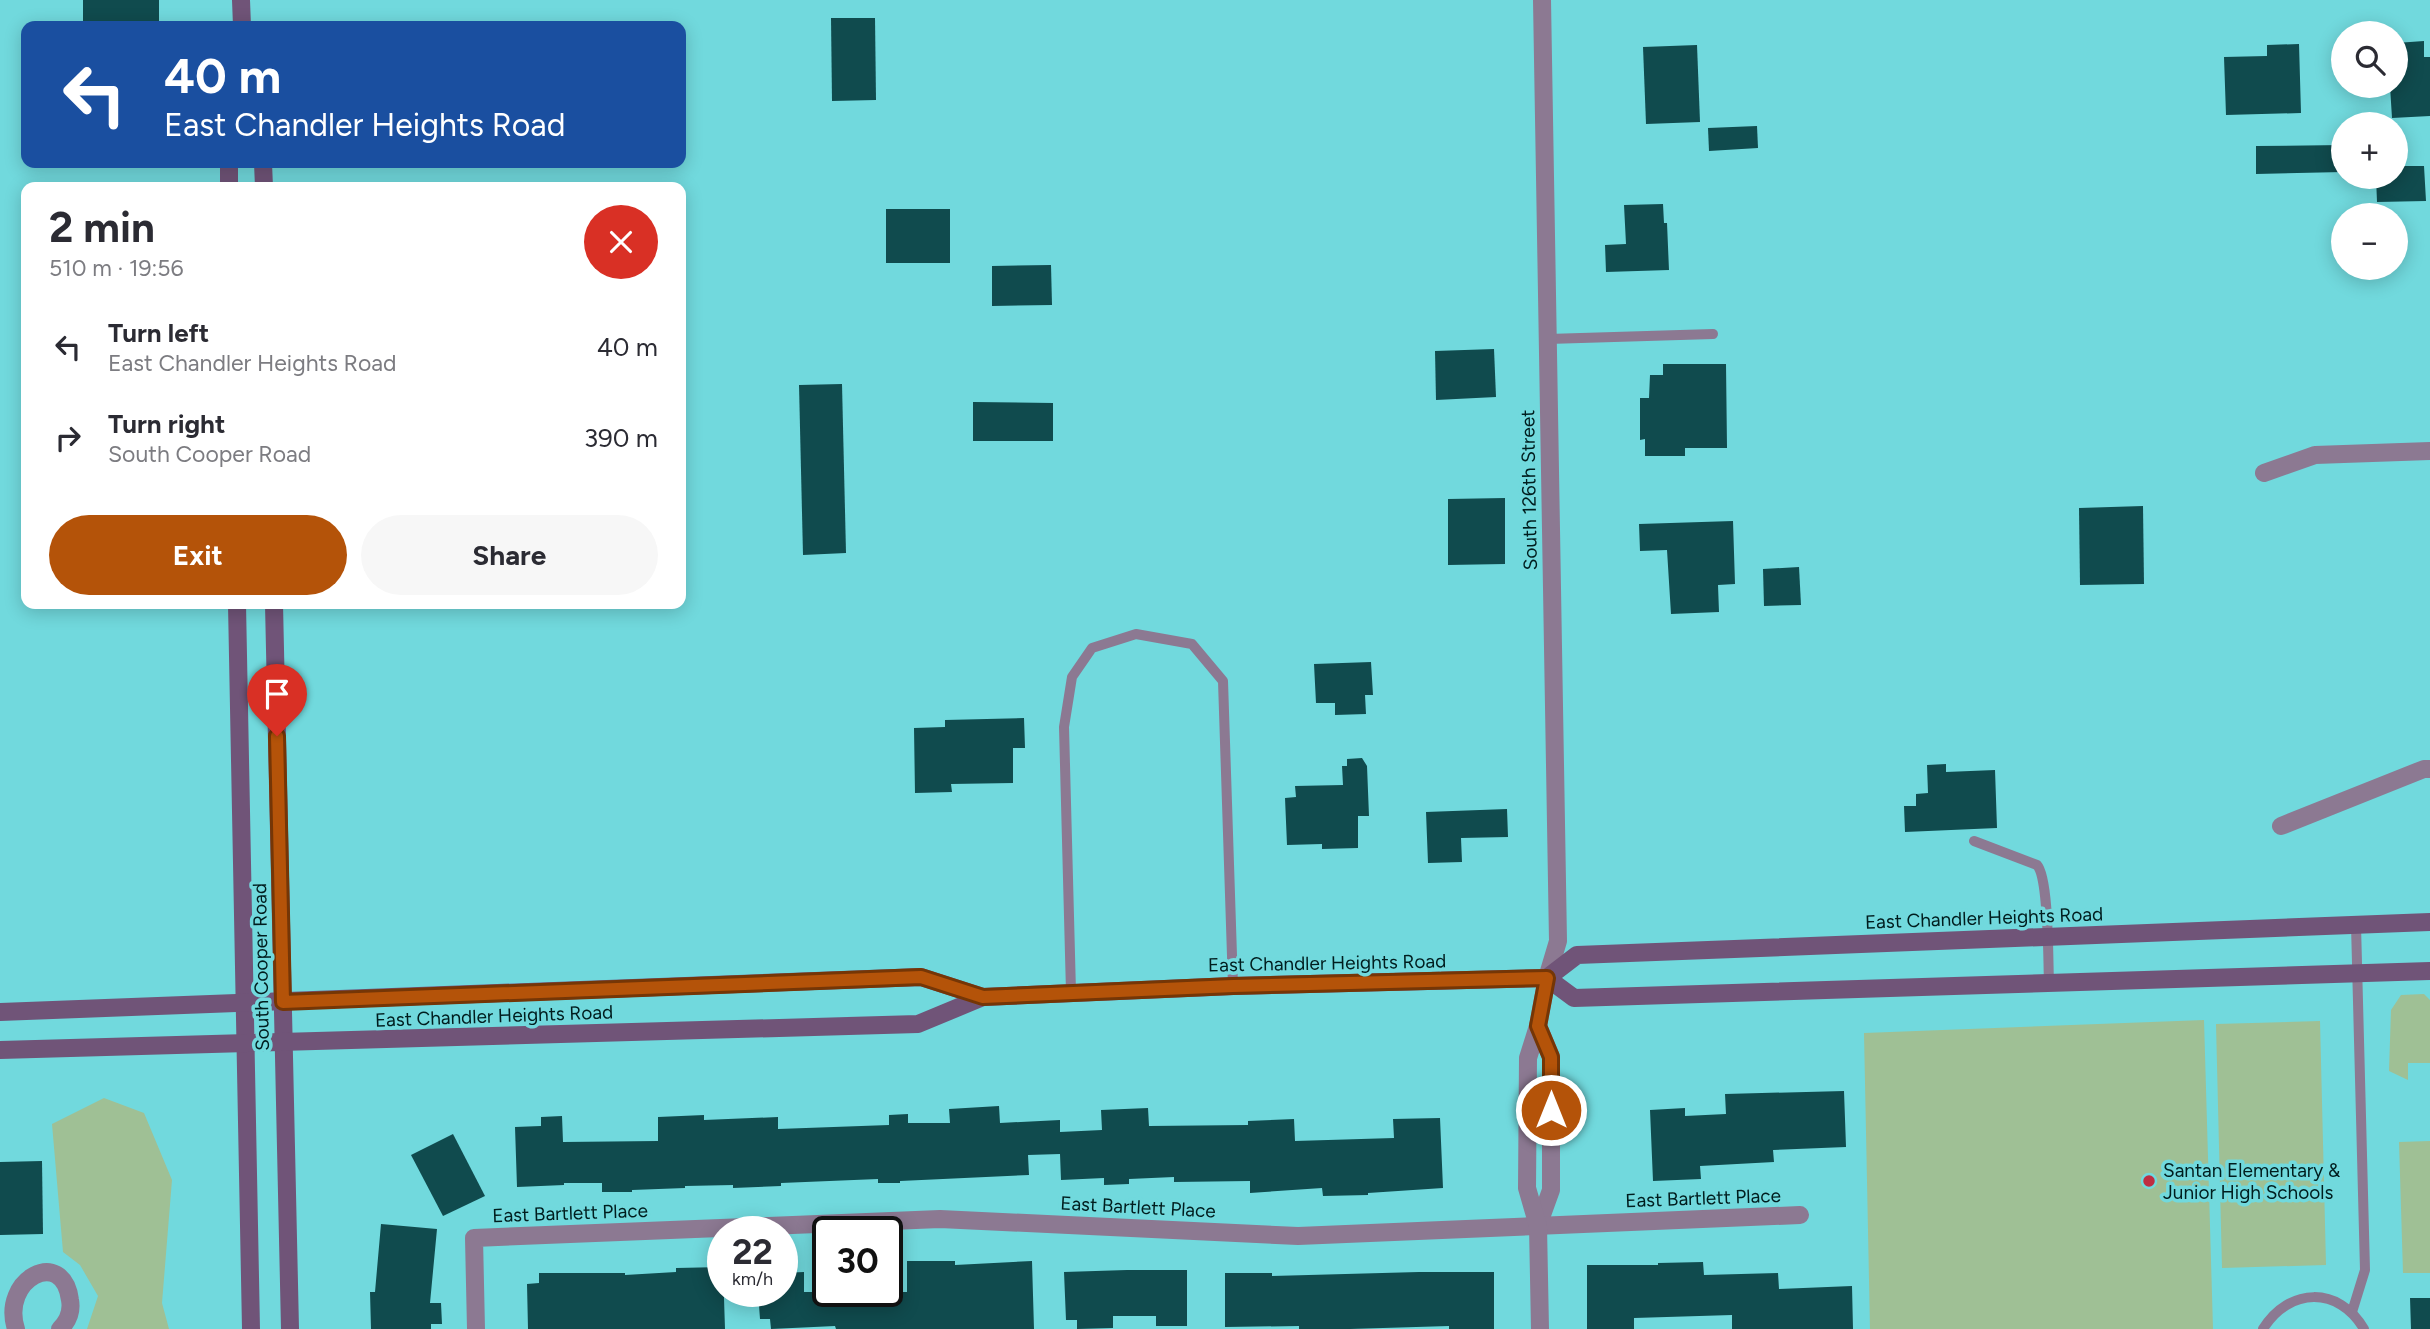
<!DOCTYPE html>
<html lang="en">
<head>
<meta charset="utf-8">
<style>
  :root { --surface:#fff; --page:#f7f7f7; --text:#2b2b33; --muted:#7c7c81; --accent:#b45309 }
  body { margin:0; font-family:Figtree,sans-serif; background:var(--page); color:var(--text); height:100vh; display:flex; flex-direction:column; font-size:26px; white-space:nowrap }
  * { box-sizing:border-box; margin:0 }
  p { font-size:23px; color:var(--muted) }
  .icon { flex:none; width:38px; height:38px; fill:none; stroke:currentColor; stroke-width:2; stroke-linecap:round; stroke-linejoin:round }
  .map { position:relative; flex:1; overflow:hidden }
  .side { position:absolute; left:21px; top:182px; width:665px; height:427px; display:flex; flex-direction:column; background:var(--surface); border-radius:14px; box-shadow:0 4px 18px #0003 }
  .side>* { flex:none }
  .banner { position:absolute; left:21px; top:21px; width:665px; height:147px; border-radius:14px; box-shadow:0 4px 18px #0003; background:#1a4fa0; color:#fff; overflow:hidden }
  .controls { position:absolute; left:2331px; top:21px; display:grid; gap:14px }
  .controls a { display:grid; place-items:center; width:77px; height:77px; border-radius:50%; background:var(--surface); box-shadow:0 4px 18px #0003; font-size:35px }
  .speed { position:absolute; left:707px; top:1216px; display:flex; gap:14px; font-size:35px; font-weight:700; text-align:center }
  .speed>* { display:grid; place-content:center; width:91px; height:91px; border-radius:50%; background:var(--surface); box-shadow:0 4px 18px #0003; line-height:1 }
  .speed small { font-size:18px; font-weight:400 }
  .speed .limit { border:4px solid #111; border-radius:10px; background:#fff; color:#111 }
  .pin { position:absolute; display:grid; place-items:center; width:60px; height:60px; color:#fff; margin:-72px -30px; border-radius:50% 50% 50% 0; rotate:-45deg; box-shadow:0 0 7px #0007 }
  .pin .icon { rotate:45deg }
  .me { position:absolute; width:77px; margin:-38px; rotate:0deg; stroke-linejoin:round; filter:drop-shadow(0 0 5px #0008) }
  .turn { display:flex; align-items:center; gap:24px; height:147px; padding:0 28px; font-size:32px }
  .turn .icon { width:91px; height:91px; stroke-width:2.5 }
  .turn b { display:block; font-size:49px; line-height:60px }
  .round { display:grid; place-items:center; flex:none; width:74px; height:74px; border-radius:37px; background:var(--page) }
  .head { display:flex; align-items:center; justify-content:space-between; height:119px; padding:0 28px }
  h1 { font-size:42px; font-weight:700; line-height:52px }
  .button { display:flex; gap:14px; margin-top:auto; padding:14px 28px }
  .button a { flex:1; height:80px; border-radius:42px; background:var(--accent); color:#fff; font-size:28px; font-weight:700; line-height:80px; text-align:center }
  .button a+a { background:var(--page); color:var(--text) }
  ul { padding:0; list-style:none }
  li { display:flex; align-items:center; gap:21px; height:91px; padding:0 28px }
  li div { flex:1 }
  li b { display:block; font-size:26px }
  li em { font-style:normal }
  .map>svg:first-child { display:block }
  .green { fill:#9fc095 }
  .building { fill:#104b4e }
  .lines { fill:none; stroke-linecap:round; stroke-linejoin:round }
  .lane { stroke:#8c7992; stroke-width:10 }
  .street { stroke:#8c7992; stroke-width:18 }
  .secondary { stroke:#705478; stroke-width:18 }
  .route-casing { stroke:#753606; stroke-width:18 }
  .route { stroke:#b45309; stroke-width:12 }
  .poi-dot { fill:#be2e42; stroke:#71d9dd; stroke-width:2.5 }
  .labels { text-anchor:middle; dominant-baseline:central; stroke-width:7; stroke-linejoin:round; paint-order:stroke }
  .street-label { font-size:19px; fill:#001d1e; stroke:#71d9dd }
  .poi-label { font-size:19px; fill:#001d1e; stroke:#71d9dd; text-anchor:start }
</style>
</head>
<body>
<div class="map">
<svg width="2430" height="1329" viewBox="0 0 2430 1329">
  <rect width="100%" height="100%" fill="#71d9dd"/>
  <!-- green -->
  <g class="green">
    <path d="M2424 994 2430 1000V1063H2408V1080L2389 1071 2391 1010 2401 995Z"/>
    <path d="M2204 1020 2213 1329H1870L1864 1033Z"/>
    <path d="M2320 1021 2326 1265 2222 1268 2216 1024Z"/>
    <path d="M104 1098 144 1113 172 1180 162 1303 169 1329H87L98 1296 80 1265 63 1252 52 1124Z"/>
    <path d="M2430 1141V1273H2403L2399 1142Z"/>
  </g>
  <!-- building -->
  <g class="building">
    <path d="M83 0H159V24L83 25Z"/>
    <path d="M831 18H875L876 100 832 101Z"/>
    <path d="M2424 41V57H2430V116L2392 118 2390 86H2396V43Z"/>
    <path d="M2299 44 2301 113 2226 115 2224 57 2267 56V45Z"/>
    <path d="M1697 45 1700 122 1646 124 1643 47Z"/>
    <path d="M1757 126 1758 148 1709 151 1708 128Z"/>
    <path d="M2343 145V172L2256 174V146Z"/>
    <path d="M2396 166H2424L2426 201 2377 202 2376 177H2396Z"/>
    <path d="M1663 204 1664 223H1667L1669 270 1606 272 1605 245 1626 244 1624 205Z"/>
    <rect x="886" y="209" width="64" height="54"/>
    <path d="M1051 265 1052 305 992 306V266Z"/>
    <path d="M1494 349 1496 397 1436 400 1435 351Z"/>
    <path d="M1663 364H1726L1727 448H1685V456H1645V439L1640 440V398H1649L1650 375H1663Z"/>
    <path d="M842 384 846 553 803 555 799 385Z"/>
    <path d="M973 402 1053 403V441H973Z"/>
    <path d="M1505 498V564L1448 565V499Z"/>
    <path d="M2143 506 2144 584 2080 585 2079 508Z"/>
    <path d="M1733 521 1735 584 1718 585 1719 612 1671 614 1667 550 1640 551 1639 524Z"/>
    <path d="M1799 567 1801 605 1764 606 1763 569Z"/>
    <path d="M1371 662 1373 695H1365L1366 714 1335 715V703H1316L1314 664Z"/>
    <path d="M1024 718 1025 748H1013V783L951 784 952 792 915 793 914 728 945 727V720Z"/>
    <path d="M1362 758 1367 766 1369 816H1358V848L1322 849V844L1287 845 1285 798 1296 797 1295 786 1343 785 1342 766H1347V759Z"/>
    <path d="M1946 764V772L1995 770 1997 828 1905 832 1904 806H1916V794L1928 793 1927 765Z"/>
    <path d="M1507 809 1508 837 1461 838 1462 862 1428 863 1426 812Z"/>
    <path d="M1844 1091 1846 1147 1773 1150 1774 1162 1700 1166 1701 1179 1653 1181 1650 1110 1685 1108V1116L1726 1114 1725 1094Z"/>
    <path d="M999 1106 1000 1123 1060 1120V1132L1102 1130 1101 1110 1148 1108 1149 1126 1248 1125V1121L1294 1119 1295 1141 1394 1138 1393 1119 1440 1118 1443 1188 1368 1193V1195L1323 1196 1322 1188 1250 1193V1181L1174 1182V1177L1129 1179V1184L1104 1185V1178L1061 1180 1060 1154 1028 1155 1029 1175 900 1181V1183H878V1179L781 1183V1186L733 1188V1185L685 1186V1188L632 1190V1192H602V1183H564V1185L517 1187 515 1127 541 1126V1117L562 1116 563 1142 658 1141V1117L704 1115V1120L778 1117V1129L889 1125V1115L908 1114V1123H950L949 1109Z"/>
    <path d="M453 1134 485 1196 443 1216 411 1155Z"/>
    <path d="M42 1161 43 1234 0 1235V1162Z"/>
    <path d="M381 1224 437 1229 430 1303H441L442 1324H431V1329H371L370 1292H375Z"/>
    <path d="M907 1261H955V1265L1032 1261 1034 1329H836L835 1326 771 1329 770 1319H760L758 1292H782V1273L804 1272V1292H907Z"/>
    <path d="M1703 1262 1704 1275 1778 1273 1779 1289 1852 1286 1853 1329H1732V1315L1634 1318V1329H1587V1265H1658V1263Z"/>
    <path d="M723 1267 725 1329H528L527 1284 539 1283V1273H625V1275L676 1272V1268Z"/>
    <path d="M1127 1270H1187V1326H1156V1316H1113V1328L1077 1329V1320H1066L1064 1272Z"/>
    <path d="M1419 1272H1494V1329H1449V1326L1350 1329H1299V1326L1225 1327V1273H1272V1276Z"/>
    <path d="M2410 1298H2430V1329H2411Z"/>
  </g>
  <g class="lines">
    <!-- lane -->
    <g class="lane">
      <path d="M1548 339 1713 334"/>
      <path d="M1974 841 2037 865C2049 878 2048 961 2049 983"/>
      <path d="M1071 992 1064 727 1072 677 1092 648 1136 634 1192 644 1223 681 1233 986"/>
      <path d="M2352 1312 2365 1270 2356 925"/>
      <path d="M2263 1329C2289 1287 2339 1286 2364 1329"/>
    </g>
    <!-- street -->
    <g class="street">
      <path d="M2264 473 2315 455 2430 451"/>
      <path d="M2281 826 2424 769H2430"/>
      <path d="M1538 1026 1551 1057V1190L1538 1226"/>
      <path d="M16 1329C0 1279 63 1246 70 1300 72 1311 68 1321 60 1329"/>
      <path d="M476 1329 474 1238 940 1219 1298 1236 1800 1215"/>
      <path d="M1540 1329 1538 1226 1527 1188 1528 1058 1538 1026 1547 978 1558 941 1542 0"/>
    </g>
    <!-- secondary -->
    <g class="secondary">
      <path d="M241 0 242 26"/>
      <path d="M229 163V187"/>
      <path d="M263 163 264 187"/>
      <path d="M237 604 251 1329"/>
      <path d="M274 604 290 1329"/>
      <path d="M1547 978 1574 998 2430 971"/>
      <path d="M0 1012 921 977 983 997"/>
      <path d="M0 1050 918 1024 983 997 1233 986 1547 978 1577 955 2430 922"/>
    </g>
  </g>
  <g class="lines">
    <!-- route casing -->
    <g class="route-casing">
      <path id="route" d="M277 736 283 1002 921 977 983 997 1233 986 1547 978 1538 1026 1551 1057V1110"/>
    </g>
    <!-- route -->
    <use href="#route" class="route"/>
  </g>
  <!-- markers -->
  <circle class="poi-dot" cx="2149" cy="1181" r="7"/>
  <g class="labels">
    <!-- street labels -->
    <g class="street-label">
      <text transform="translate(1529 490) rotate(-91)">South 126th Street</text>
      <text transform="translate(1984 918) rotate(-2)">East Chandler Heights Road</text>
      <text transform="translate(1327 963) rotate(-1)">East Chandler Heights Road</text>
      <text transform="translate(261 967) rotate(-91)">South Cooper Road</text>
      <text transform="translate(494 1016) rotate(-2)">East Chandler Heights Road</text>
      <text transform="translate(1703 1198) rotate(-2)">East Bartlett Place</text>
      <text transform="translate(1138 1207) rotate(3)">East Bartlett Place</text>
      <text transform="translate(570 1213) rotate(-2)">East Bartlett Place</text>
    </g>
    <!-- poi labels -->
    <g class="poi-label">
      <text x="2163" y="1170">Santan Elementary &amp;<tspan x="2163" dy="22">Junior High Schools</tspan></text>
    </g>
  </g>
</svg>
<div class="controls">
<a><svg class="icon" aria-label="search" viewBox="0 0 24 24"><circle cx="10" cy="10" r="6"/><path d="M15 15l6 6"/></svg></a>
<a>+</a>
<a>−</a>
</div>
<div class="speed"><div>22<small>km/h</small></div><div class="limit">30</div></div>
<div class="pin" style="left:277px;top:736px;background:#d93025"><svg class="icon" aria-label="arrive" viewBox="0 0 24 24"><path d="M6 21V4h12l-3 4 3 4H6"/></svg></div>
<svg class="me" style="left:1551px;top:1110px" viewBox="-20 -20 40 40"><circle r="17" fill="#b45309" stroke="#fff" stroke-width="3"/><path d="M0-11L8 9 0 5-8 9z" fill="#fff"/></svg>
<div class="banner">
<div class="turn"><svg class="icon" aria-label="left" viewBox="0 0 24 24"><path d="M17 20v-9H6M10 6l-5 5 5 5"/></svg><div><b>40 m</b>East Chandler Heights Road</div></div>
</div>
<section class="side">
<div class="head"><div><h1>2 min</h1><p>510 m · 19:56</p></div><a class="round" style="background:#d93025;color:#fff"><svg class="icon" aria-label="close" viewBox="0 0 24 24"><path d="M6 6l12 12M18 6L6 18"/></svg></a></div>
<ul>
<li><svg class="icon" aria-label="left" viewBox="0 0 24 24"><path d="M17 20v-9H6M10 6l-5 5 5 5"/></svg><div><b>Turn left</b><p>East Chandler Heights Road</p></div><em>40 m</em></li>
<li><svg class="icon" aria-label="right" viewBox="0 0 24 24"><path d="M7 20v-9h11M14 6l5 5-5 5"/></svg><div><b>Turn right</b><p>South Cooper Road</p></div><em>390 m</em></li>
</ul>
<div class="button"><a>Exit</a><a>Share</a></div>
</section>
</div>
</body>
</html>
